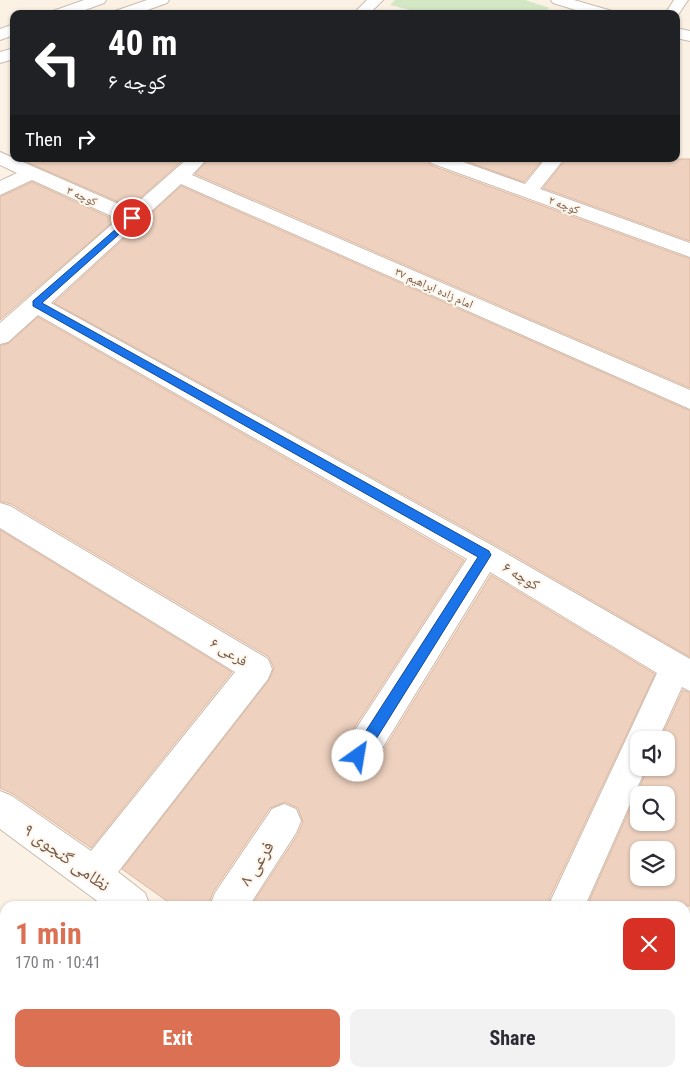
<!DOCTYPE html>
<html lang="en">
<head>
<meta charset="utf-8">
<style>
  :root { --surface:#fff; --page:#f2f2f3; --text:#2b2b33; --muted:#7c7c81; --accent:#dc7053 }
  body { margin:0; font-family:"Roboto Condensed","Noto Naskh Arabic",sans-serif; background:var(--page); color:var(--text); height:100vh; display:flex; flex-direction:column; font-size:19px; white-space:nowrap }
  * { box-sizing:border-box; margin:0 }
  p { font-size:16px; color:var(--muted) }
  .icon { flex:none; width:28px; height:28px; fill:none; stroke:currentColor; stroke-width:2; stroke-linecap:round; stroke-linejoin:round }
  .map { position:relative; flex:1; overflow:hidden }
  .side { position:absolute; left:0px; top:901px; width:690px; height:176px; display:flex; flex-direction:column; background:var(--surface); border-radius:15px 15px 0 0; box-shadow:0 1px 4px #0004 }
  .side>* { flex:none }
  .top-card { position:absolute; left:10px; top:10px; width:670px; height:152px; border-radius:10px; box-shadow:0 1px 4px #0004; background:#202124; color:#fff; overflow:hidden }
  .buttons { position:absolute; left:630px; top:731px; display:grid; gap:10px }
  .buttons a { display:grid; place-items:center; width:45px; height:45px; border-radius:10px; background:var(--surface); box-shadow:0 1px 4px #0004; font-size:25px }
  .pin { position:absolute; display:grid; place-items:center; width:42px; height:42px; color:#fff; margin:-21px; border:2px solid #fff; border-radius:50%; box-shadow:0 1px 5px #0007 }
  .me { position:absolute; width:55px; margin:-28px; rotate:32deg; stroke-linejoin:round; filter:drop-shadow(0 0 4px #0008) }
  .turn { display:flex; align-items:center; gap:18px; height:105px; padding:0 15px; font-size:22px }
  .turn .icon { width:65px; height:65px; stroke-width:2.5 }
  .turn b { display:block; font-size:35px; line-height:42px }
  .then { display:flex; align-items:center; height:48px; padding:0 15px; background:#0003; gap:10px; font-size:19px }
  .round { display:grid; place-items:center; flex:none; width:52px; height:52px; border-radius:10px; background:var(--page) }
  .headline { display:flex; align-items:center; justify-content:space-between; height:85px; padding:0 15px }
  h1 { font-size:30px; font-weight:700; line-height:38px; color:var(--accent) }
  .button { display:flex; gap:10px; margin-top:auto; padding:10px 15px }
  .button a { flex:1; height:58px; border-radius:10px; background:var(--accent); color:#fff; font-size:20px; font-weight:700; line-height:58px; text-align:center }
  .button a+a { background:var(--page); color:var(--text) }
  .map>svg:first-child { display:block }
  .green { fill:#d3e7c5 }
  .building { fill:#eed1bf; stroke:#dfb8a1; fill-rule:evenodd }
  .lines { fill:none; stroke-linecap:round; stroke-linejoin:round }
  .minor-casing { stroke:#cbbaad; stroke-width:2 }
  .minor { fill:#fff; fill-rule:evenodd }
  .route { fill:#1a73e8; stroke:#114b97 }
  .labels { text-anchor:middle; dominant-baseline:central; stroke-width:4; stroke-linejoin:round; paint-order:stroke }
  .far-street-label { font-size:12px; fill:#72594c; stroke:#fef6eb }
  .street-label { font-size:15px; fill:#72594c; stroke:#fef6eb }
  .near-street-label { font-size:18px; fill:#72594c; stroke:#fef6eb }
</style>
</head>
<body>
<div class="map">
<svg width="690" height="1077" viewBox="0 0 690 1077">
  <rect width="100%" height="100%" fill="#fbf2e5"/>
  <!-- green -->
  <path class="green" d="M395 0H525L550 8 537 14H427L390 5Z"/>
  <!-- building -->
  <g class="building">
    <path d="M20 159H184L130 207Z"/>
    <path d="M209 159H427L430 165 690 259V388L195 174Z"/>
    <path d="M460 159H543L524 182Z"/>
    <path d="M566 159H690V241L543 188Z"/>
    <path d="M32 182 115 220 0 320V197Z"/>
    <path d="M181 186 690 411V657L496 545 54 303Z"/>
    <path d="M38 317 464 560 344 743 340 757 345 770 359 774 372 769 491 575 655 674 549 899 552 906H251L298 834 303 822 298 808 285 802 270 808 213 892 208 906H174L122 869 269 680 274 668 269 657 11 504 0 501V346L9 343Z"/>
    <path d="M0 530 232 672 91 848 13 794 0 788Z"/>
    <path d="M683 690 690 693V906H587L648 768H666V740H660ZM639 795H666V822H639ZM639 850H666V878H639Z"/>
  </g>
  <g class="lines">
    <!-- minor casing -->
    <g class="minor-casing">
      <g id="minor">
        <path d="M84 0H106L104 3 74 14H51L53 11Z"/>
        <path d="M147 0H169L167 3 136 14H113L115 11Z"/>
        <path d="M367 0H383L369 14H353Z"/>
        <path d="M551 0H574L612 11 614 14H589L553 3Z"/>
        <path d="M674 0H688L676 18V14H665Z"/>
        <path d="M14 24V35L0 40V29Z"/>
        <path d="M676 28 690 31V41L676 38Z"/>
        <path d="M14 48V59L0 63V52Z"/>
        <path d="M0 152 130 209 187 159H207L192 175 690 390V409L181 184 51 303 495 547 690 659V691L682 687 658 740H639V768H646L585 906H554L551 900 657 673 490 572 370 768 358 772 346 768 342 756 346 744 467 559 38 315 8 342 0 344V323L118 219 32 180 0 195V181L17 173 0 165Z"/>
        <path d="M429 159H455L525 184 545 159H564L540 189 690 243V257L431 163Z"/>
        <path d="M0 503 10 506 268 659 272 669 268 679 118 872 145 893 150 906H104L0 829V791L12 796 91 851 235 672 0 528Z"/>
        <path d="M284 804 296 809 301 821 296 833 249 906H210L215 893 272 809Z"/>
        <path d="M16 1072H57L55 1077H14Z"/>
        <path d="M338 1072H382L384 1077H340Z"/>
      </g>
    </g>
    <!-- minor -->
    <use href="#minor" class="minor"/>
  </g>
  <!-- route -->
  <path class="route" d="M132 215 135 216V220L42 303 489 551 491 555 363 760 358 762 353 760 351 756 353 751 478 557 33 306V301Z"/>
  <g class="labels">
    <!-- far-street labels -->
    <g class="far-street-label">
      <text transform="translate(82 196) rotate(24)">کوچه ۳</text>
      <text transform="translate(564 205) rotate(20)">کوچه ۲</text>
      <text transform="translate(434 288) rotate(24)">امام زاده ابراهیم ۳۷</text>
    </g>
    <!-- street labels -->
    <g class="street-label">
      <text transform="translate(521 576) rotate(31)">کوچه ۶</text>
      <text transform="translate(229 652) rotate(31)">فرعی ۶</text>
    </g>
    <!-- near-street labels -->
    <g class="near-street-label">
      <text transform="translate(67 857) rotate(36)">نظامی گنجوی ۹</text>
      <text transform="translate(256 863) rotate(-57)">فرعی ۸</text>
    </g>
  </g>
</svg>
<div class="buttons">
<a><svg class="icon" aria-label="sound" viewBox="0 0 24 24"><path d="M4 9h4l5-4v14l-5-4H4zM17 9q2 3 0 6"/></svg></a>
<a><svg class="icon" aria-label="search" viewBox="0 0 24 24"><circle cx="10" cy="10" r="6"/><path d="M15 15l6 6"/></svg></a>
<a><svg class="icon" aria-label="layers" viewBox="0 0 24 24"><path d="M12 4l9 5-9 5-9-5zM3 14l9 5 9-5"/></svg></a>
</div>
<div class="pin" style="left:132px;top:218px;background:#d93025"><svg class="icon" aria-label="arrive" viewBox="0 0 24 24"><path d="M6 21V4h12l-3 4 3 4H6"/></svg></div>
<svg class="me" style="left:358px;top:756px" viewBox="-20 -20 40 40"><circle r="19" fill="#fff"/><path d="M0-13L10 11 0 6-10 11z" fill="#1a73e8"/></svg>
<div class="top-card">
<div class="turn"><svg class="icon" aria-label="left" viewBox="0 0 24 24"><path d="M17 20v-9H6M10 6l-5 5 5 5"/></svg><div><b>40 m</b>کوچه ۶</div></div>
<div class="then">Then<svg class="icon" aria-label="right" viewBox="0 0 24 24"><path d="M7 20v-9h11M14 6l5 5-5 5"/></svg></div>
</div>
<section class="side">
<div class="headline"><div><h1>1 min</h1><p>170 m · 10:41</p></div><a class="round" style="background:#d93025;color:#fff"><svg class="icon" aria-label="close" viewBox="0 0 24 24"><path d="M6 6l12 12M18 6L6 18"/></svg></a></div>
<div class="button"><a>Exit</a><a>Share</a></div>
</section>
</div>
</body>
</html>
